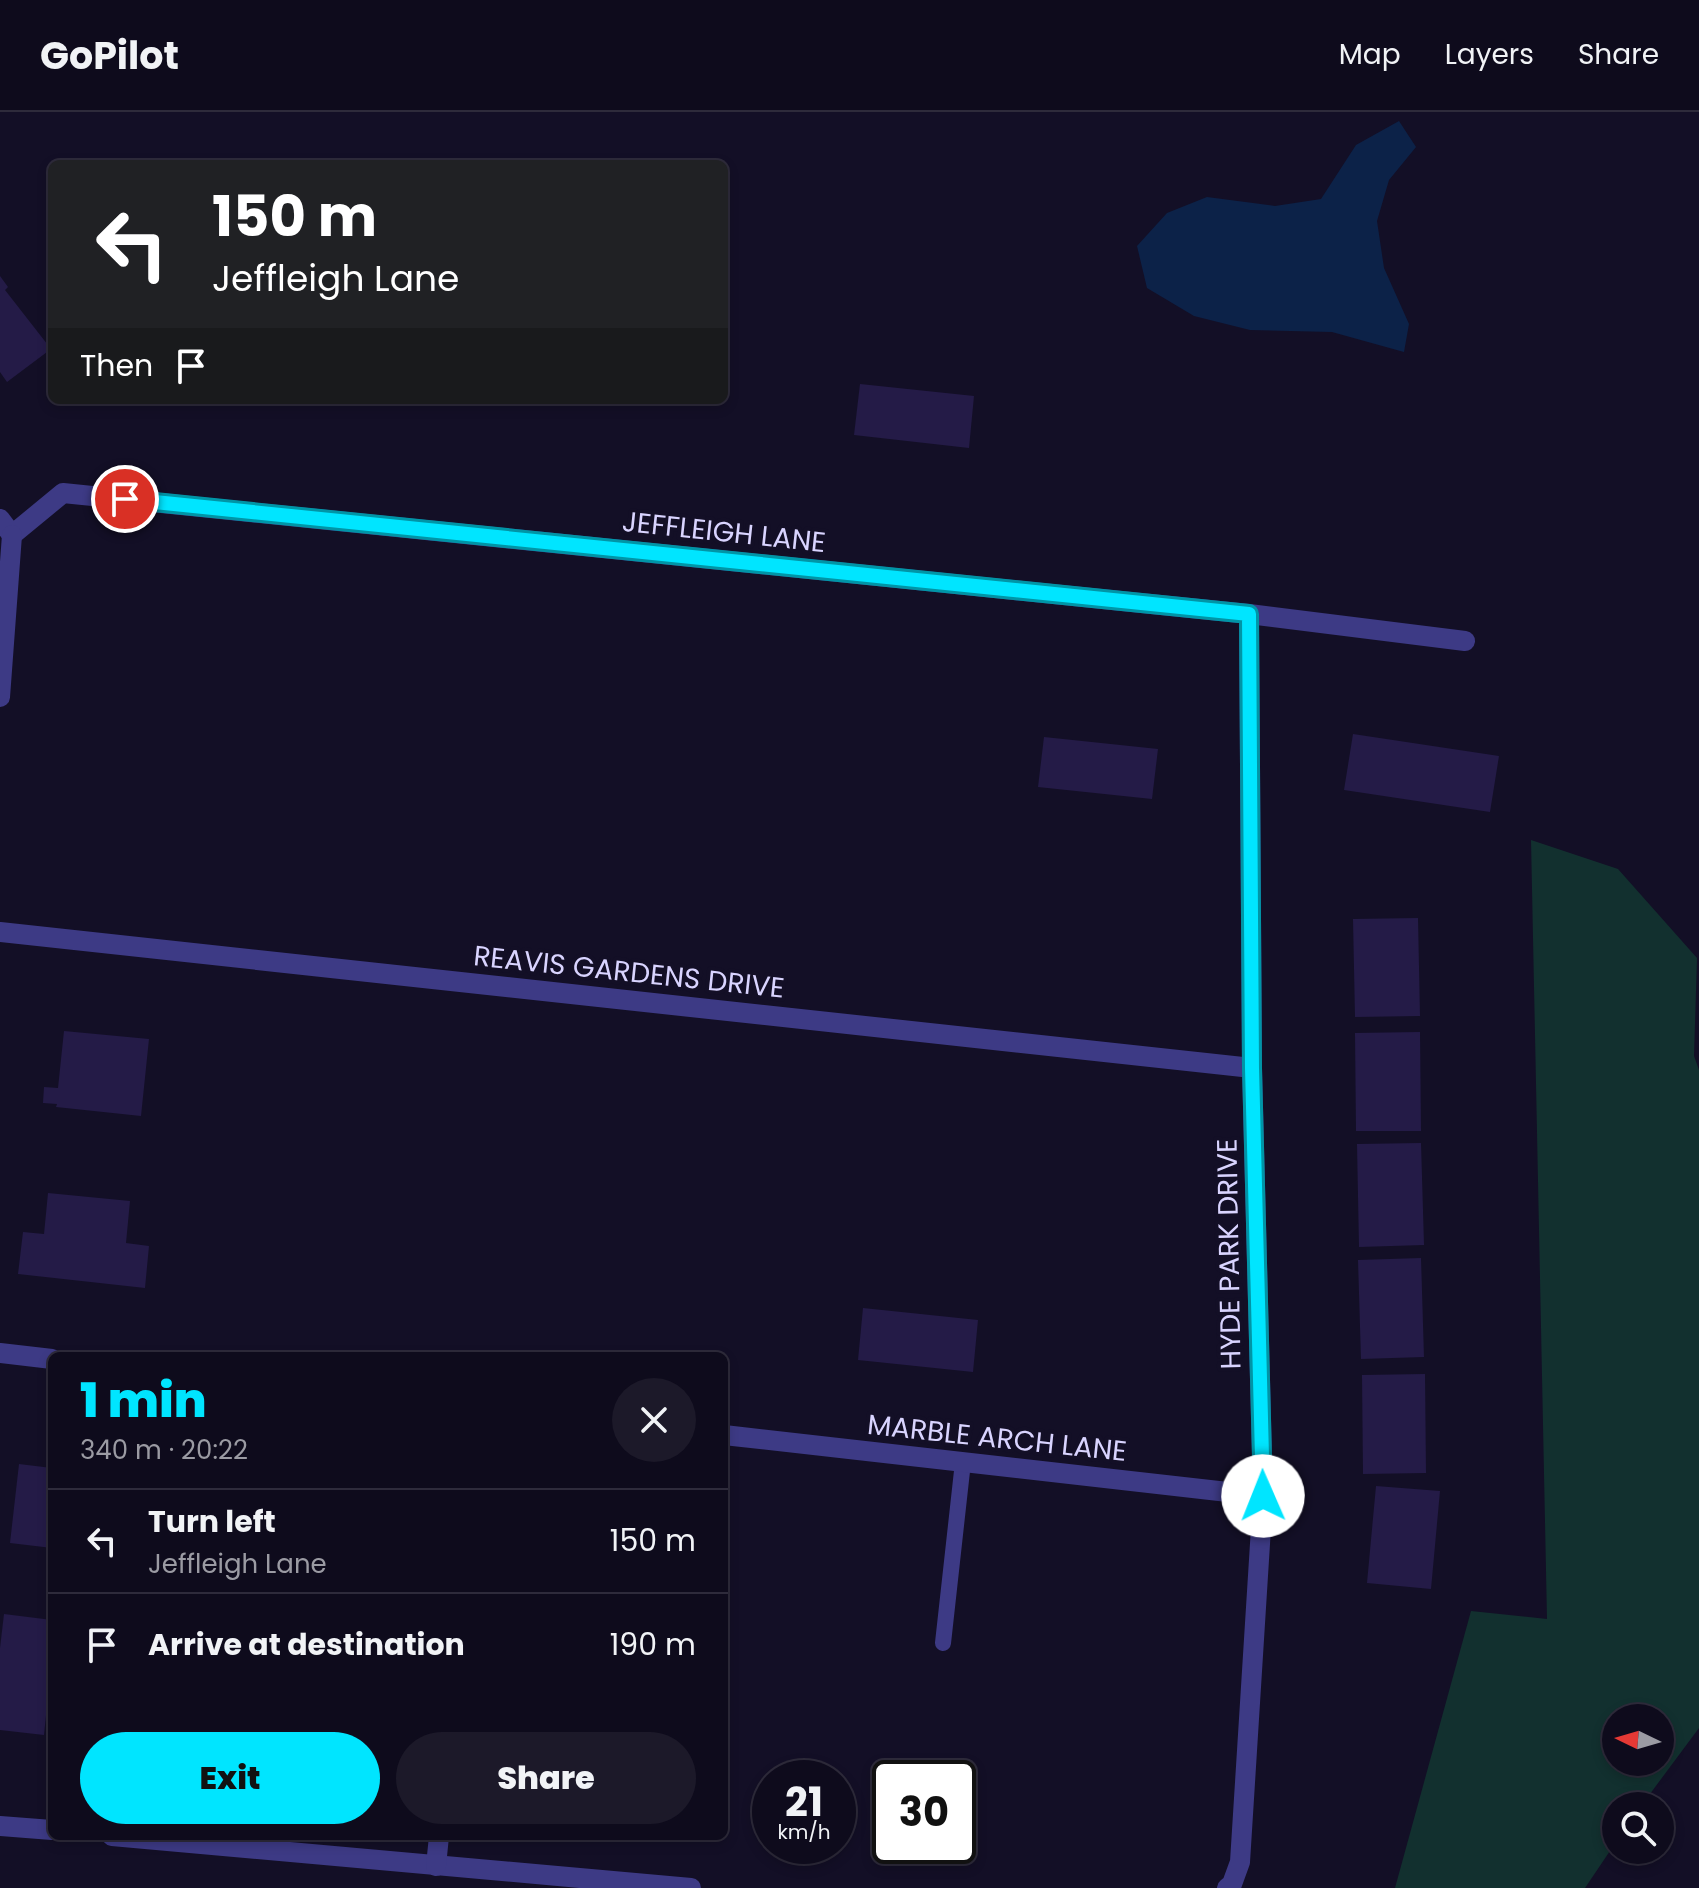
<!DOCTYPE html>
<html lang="en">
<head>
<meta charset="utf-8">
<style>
  :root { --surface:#0e0b1c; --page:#1c1929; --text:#f1f3f6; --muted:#9b9ba3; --line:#2e2b3b; --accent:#00e5ff }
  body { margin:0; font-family:Poppins,sans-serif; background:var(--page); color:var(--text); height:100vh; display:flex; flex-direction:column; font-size:30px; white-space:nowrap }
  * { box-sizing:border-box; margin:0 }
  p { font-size:26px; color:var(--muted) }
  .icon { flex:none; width:44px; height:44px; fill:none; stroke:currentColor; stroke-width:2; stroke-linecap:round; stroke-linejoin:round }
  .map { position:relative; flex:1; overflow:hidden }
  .side { position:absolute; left:48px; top:1240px; width:680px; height:488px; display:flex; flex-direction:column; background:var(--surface); border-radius:12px; box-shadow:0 4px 12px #0003,0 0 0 2px var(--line) }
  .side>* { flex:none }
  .banner { position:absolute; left:48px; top:48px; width:680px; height:244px; border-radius:12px; box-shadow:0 4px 12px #0003,0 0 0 2px var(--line); background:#202124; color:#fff; overflow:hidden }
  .needle { width:52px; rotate:275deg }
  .buttons { position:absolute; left:1602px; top:1592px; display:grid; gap:16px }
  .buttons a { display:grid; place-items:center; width:72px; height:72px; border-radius:50%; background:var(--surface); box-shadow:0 4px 12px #0003,0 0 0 2px var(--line); font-size:40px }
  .speed { position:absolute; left:752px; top:1648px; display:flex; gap:16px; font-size:40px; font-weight:700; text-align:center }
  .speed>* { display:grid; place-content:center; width:104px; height:104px; border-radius:50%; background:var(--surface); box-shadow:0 4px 12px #0003,0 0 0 2px var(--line); line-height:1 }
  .speed small { font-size:20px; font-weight:400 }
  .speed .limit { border:4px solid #111; border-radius:12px; background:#fff; color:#111 }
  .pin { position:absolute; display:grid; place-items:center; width:68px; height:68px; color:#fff; margin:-34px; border:4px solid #fff; border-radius:50%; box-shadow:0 2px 8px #0007 }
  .me { position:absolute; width:88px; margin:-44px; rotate:359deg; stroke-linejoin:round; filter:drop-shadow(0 0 6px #0008) }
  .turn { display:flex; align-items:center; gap:28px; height:168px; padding:0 32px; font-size:36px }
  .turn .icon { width:104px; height:104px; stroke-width:2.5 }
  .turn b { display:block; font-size:56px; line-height:68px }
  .then { display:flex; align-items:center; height:76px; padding:0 32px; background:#0003; gap:16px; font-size:30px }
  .round { display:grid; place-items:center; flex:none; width:84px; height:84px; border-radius:42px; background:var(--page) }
  .head { display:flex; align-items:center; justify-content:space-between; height:136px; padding:0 32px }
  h1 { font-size:48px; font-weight:800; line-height:60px; color:var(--accent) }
  .cta { display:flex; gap:16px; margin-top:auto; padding:16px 32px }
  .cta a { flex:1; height:92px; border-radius:48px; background:var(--accent); color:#111; font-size:32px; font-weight:800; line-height:92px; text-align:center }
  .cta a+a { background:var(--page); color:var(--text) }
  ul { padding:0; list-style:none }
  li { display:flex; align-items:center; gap:24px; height:104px; padding:0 32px; border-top:2px solid var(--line) }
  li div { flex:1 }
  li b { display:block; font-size:30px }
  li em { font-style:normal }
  header { display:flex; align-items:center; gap:48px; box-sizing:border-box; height:112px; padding:0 40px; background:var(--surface); border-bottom:2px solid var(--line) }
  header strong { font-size:38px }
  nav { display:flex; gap:44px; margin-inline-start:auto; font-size:28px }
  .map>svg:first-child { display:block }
  .green { fill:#12302f; fill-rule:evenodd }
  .water { fill:#0c2248 }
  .building { fill:#241b47 }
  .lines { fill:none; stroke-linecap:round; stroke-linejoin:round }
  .service { stroke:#3d3a85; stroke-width:16 }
  .minor { stroke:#3d3a85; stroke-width:20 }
  .route-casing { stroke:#0095a6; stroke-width:20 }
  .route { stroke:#00e5ff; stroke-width:14 }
  .labels { text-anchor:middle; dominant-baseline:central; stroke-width:8; stroke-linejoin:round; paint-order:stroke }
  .street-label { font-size:28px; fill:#d9d4ff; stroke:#130f26 }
</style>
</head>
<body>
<header>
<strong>GoPilot</strong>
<nav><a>Map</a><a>Layers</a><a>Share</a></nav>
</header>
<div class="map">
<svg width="1699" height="1776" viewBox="0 0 1699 1776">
  <rect width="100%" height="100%" fill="#130f26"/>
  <!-- green -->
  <path class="green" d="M1531 728 1618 757 1697 846 1694 944 1699 958V1616L1641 1694H1616V1730L1585 1776H1395L1471 1499 1547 1507ZM1616 1606H1660V1650H1616Z"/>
  <!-- water -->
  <path class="water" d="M1399 9 1416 35 1389 68 1377 109 1384 156 1409 212 1404 240 1332 220 1250 218 1194 204 1147 176 1137 134 1167 101 1207 85 1275 94 1321 87 1356 33Z"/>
  <!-- building -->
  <g class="building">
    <path d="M0 164 8 175 5 178 51 237 7 270 0 260Z"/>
    <path d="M860 272 974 284 969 336 854 323Z"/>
    <path d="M1353 622 1499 644 1490 700 1344 678Z"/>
    <path d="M1044 625 1158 637 1152 687 1038 675Z"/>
    <path d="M1418 806 1420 904 1355 905 1353 807Z"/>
    <path d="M64 919 149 927 141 1004 56 995 57 992 43 991 44 975 58 976Z"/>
    <path d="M1420 920 1421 1019H1356L1355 921Z"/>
    <path d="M1421 1031 1424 1133 1359 1135 1357 1032Z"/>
    <path d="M48 1081 130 1089 126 1131 149 1134 145 1176 18 1162 23 1120 44 1122Z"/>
    <path d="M1421 1146 1424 1245 1361 1247 1358 1148Z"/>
    <path d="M863 1196 978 1208 973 1260 858 1248Z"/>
    <path d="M1425 1262 1426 1361 1363 1362 1362 1263Z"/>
    <path d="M19 1352 52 1356V1436L10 1431Z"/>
    <path d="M1376 1374 1440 1379 1431 1477 1367 1471Z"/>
    <path d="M4 1502 52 1508V1545L44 1623 0 1618V1536Z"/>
  </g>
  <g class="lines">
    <!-- service -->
    <path class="service" d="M943 1531 963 1350"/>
    <!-- minor -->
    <g class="minor">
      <path d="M0 407 12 423 63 381 1249 502 1465 529"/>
      <path d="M0 585 12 423"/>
      <path d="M0 820 1252 956"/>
      <path d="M0 1241 52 1247"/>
      <path d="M724 1323 1263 1384"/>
      <path d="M0 1714 52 1718"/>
      <path d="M112 1724 691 1776"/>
      <path d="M436 1754 439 1724"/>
      <path d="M1227 1776 1232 1772 1240 1750 1263 1384 1252 956 1249 502"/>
    </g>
  </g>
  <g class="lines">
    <!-- route casing -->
    <g class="route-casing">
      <path id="route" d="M125 387 1249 502 1252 956 1263 1384"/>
    </g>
    <!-- route -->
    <use href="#route" class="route"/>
  </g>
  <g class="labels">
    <!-- street labels -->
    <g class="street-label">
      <text transform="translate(724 420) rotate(6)">JEFFLEIGH LANE</text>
      <text transform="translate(629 860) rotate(6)">REAVIS GARDENS DRIVE</text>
      <text transform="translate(1229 1142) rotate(-91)">HYDE PARK DRIVE</text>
      <text transform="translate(997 1326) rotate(6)">MARBLE ARCH LANE</text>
    </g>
  </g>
</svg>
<div class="buttons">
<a><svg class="needle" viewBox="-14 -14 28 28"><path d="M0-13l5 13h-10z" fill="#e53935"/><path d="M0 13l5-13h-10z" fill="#9b9ba3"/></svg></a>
<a><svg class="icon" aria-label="search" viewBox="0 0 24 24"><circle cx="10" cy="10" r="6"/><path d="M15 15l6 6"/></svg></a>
</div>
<div class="speed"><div>21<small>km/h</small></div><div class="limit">30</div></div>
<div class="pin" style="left:125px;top:387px;background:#d93025"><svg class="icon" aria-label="arrive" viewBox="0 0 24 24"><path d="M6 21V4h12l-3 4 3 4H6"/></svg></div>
<svg class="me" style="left:1263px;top:1384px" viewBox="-20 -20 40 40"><circle r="19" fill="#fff"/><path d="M0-13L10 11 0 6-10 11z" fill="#00e5ff"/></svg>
<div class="banner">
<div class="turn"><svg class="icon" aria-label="left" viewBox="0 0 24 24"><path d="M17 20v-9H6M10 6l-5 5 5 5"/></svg><div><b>150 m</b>Jeffleigh Lane</div></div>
<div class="then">Then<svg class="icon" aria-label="arrive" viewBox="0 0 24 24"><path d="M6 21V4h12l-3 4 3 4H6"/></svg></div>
</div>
<section class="side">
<div class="head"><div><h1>1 min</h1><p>340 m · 20:22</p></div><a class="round"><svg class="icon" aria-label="close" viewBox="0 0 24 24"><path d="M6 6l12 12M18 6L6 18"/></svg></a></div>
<ul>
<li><svg class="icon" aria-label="left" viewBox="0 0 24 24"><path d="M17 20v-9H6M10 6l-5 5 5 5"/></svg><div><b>Turn left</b><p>Jeffleigh Lane</p></div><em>150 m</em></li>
<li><svg class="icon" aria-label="arrive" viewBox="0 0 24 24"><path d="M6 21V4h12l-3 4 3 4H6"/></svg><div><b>Arrive at destination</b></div><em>190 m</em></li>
</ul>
<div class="cta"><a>Exit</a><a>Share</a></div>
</section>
</div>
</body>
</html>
